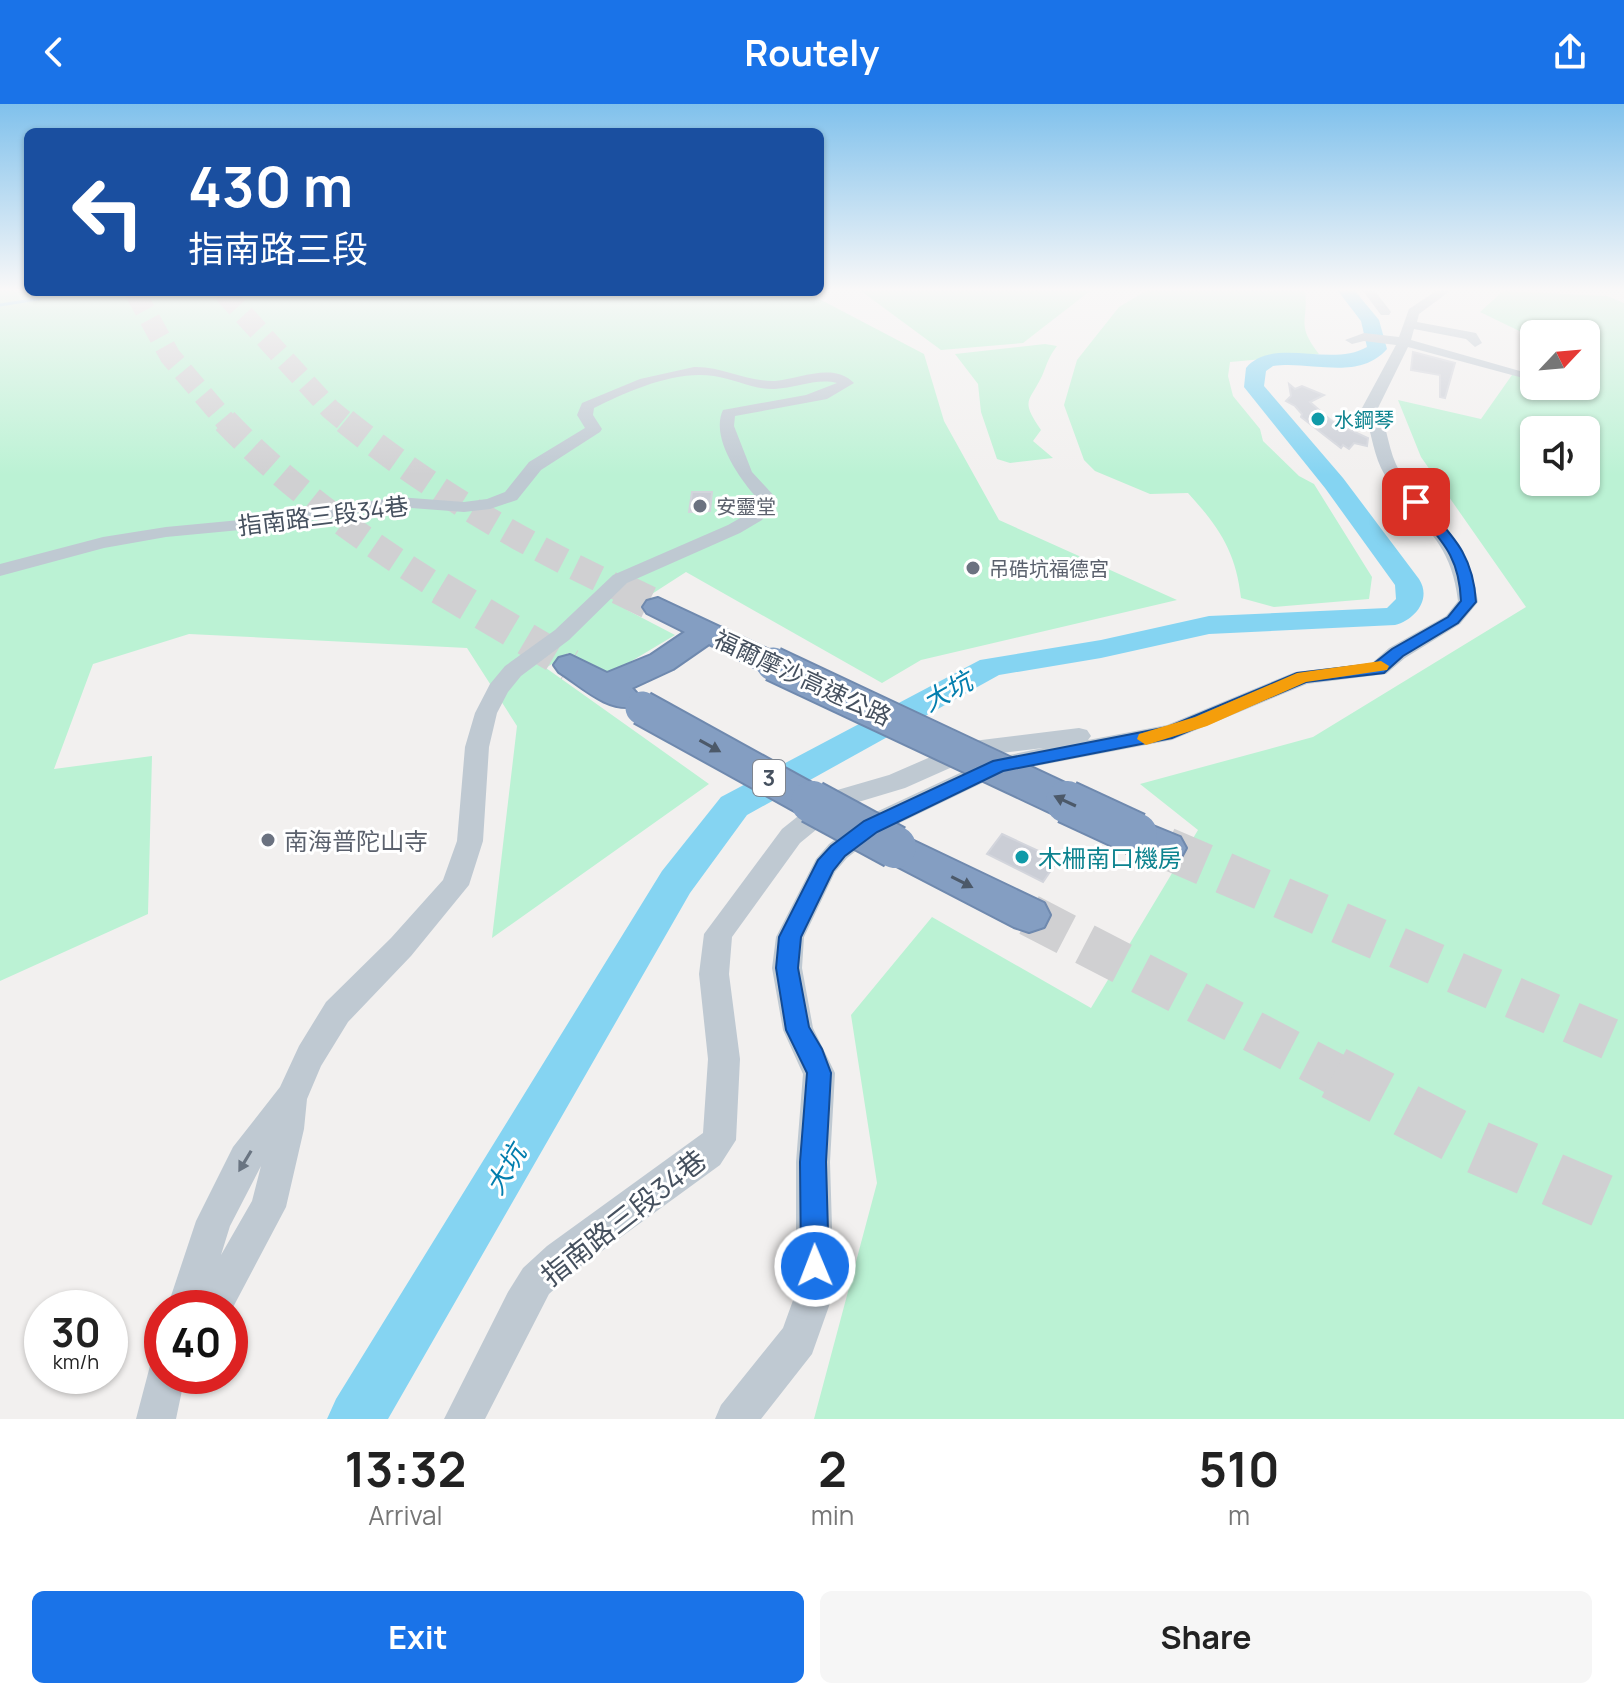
<!DOCTYPE html>
<html lang="en">
<head>
<meta charset="utf-8">
<style>
  :root { --surface:#fff; --page:#f6f6f6; --text:#222; --muted:#767676; --accent:#1a73e8 }
  body { margin:0; font-family:Manrope,"Noto Sans TC",sans-serif; background:var(--page); color:var(--text); height:100vh; display:flex; flex-direction:column; font-size:30px; white-space:nowrap }
  * { box-sizing:border-box; margin:0 }
  p { font-size:26px; color:var(--muted) }
  .icon { flex:none; width:44px; height:44px; fill:none; stroke:currentColor; stroke-width:2; stroke-linecap:round; stroke-linejoin:round }
  .map { position:relative; height:1315px; overflow:hidden }
  .side { display:flex; flex-direction:column; background:var(--surface); flex:1 }
  .side>* { flex:none }
  .banner { position:absolute; left:24px; top:24px; width:800px; height:168px; border-radius:12px; box-shadow:0 2px 6px #0004; background:#1a4fa0; color:#fff; overflow:hidden }
  .needle { width:52px; rotate:64deg }
  .tools { position:absolute; left:1520px; top:216px; display:grid; gap:16px }
  .tools a { display:grid; place-items:center; width:80px; height:80px; border-radius:12px; background:var(--surface); box-shadow:0 2px 6px #0004; font-size:40px }
  .speed { position:absolute; left:24px; top:1186px; display:flex; gap:16px; font-size:40px; font-weight:700; text-align:center }
  .speed>* { display:grid; place-content:center; width:104px; height:104px; border-radius:50%; background:var(--surface); box-shadow:0 2px 6px #0004; line-height:1 }
  .speed small { font-size:20px; font-weight:400 }
  .speed .limit { border:12px solid #d22; background:#fff; color:#111 }
  .pin { position:absolute; display:grid; place-items:center; width:68px; height:68px; color:#fff; margin:-34px; border-radius:16px; box-shadow:0 4px 12px #0006 }
  .me { position:absolute; width:88px; margin:-44px; rotate:359deg; stroke-linejoin:round; filter:drop-shadow(0 0 6px #0008) }
  .turn { display:flex; align-items:center; gap:28px; height:168px; padding:0 32px; font-size:36px }
  .turn .icon { width:104px; height:104px; stroke-width:2.5 }
  .turn b { display:block; font-size:56px; line-height:68px }
  .eta { display:flex; justify-content:space-evenly; align-items:center; height:136px; text-align:center }
  .eta b { font-size:48px; font-weight:700; line-height:56px }
  .primary-button { display:flex; gap:16px; margin-top:auto; padding:16px 32px }
  .primary-button a { flex:1; height:92px; border-radius:12px; background:var(--accent); color:#fff; font-size:32px; font-weight:700; line-height:92px; text-align:center }
  .primary-button a+a { background:var(--page); color:var(--text) }
  header { display:flex; justify-content:space-between; align-items:center; height:104px; padding:0 32px; background:var(--accent); color:#fff; font-size:36px; font-weight:700 }
  .map>svg:first-child { display:block }
  .green { fill:#bbf2d4; fill-rule:evenodd }
  .lines { fill:none; stroke-linecap:round; stroke-linejoin:round }
  .stream { stroke:#85d4f2; stroke-width:3 }
  .river { fill:#85d4f2; fill-rule:evenodd }
  .building { fill:#cbced6; stroke:#d3d5dc; stroke-width:2 }
  .highway-tunnel-far4 { stroke:#d0d0d2; stroke-width:21; stroke-dasharray:21 10; stroke-linecap:butt }
  .highway-tunnel-far3 { stroke:#d0d0d2; stroke-width:26; stroke-dasharray:26 13; stroke-linecap:butt }
  .highway-tunnel-far2 { stroke:#d0d0d2; stroke-width:33; stroke-dasharray:33 17; stroke-linecap:butt }
  .highway-tunnel-far1 { stroke:#d0d0d2; stroke-width:42; stroke-dasharray:42 21; stroke-linecap:butt }
  .highway-tunnel { stroke:#d0d0d2; stroke-width:54; stroke-dasharray:54 27; stroke-linecap:butt }
  .highway-casing { stroke:#6f89ae; stroke-width:4 }
  .minor { fill:#bfc9d2; fill-rule:evenodd }
  .highway { fill:#849ec2; fill-rule:evenodd }
  .highway-bridge-far1-casing { stroke:#6f89ae; stroke-width:37; stroke-linecap:butt }
  .highway-bridge-casing { stroke:#6f89ae; stroke-width:46; stroke-linecap:butt }
  .highway-bridge-far1 { stroke:#849ec2; stroke-width:33 }
  .highway-bridge { stroke:#849ec2; stroke-width:42 }
  .oneway { fill:#4c5969 }
  .oneway2 { fill:#6a7582 }
  .route { fill:#1a73e8; stroke:#114b97; stroke-width:2 }
  .slow { fill:#f59e0b }
  .culture-dot { fill:#0f9aa8; stroke:#fff; stroke-width:3 }
  .worship-dot { fill:#6b7280; stroke:#fff; stroke-width:3 }
  .labels { text-anchor:middle; dominant-baseline:central; stroke-width:6; stroke-linejoin:round; paint-order:stroke }
  .far-culture-label { font-size:20px; fill:#0d838f; stroke:#fff; text-anchor:start }
  .far-worship-label { font-size:20px; fill:#5b616d; stroke:#fff; text-anchor:start }
  .shield { fill:#fff; stroke:#7e858f; stroke-width:2 }
  .shield-label { font-size:22px; font-weight:bold; fill:#46515f }
  .street-label { font-size:24px; fill:#46515f; stroke:#fff }
  .worship-label { font-size:24px; fill:#5b616d; stroke:#fff; text-anchor:start }
  .culture-label { font-size:24px; fill:#0d838f; stroke:#fff; text-anchor:start }
  .water-label { font-size:26px; font-style:italic; fill:#037eae; stroke:#fff }
  .near-street-label { font-size:28px; fill:#46515f; stroke:#fff }
</style>
</head>
<body>
<header><svg class="icon" aria-label="back" viewBox="0 0 24 24"><path d="M15 5l-7 7 7 7"/></svg>Routely<svg class="icon" aria-label="share" viewBox="0 0 24 24"><path d="M12 15V3M7 8l5-5 5 5M5 13v7h14v-7"/></svg></header>
<div class="map">
<svg width="1624" height="1315" viewBox="0 0 1624 1315">
  <rect width="100%" height="100%" fill="#f2f0ef"/>
  <!-- green -->
  <g class="green">
    <path d="M0 187 125 190 806 188 924 250 944 317 999 416 1177 496 921 556 882 579 686 468 627 506 675 531 610 570 568 549 546 564 709 680 492 834 517 622 467 544 189 530 93 560 54 665 152 652 148 810 0 877Z"/>
    <path d="M861 187H1090L1023 239 941 246Z"/>
    <path d="M1146 187H1305C1309 218 1295 219 1319 250L1230 258 1228 272 1233 292 1260 325 1263 337 1299 372 1314 380 1372 473 1369 495 1274 503 1241 494C1236 448 1219 423 1188 389L1150 390 1095 367 1084 356 1064 301 1077 256 1119 203Z"/>
    <path d="M1503 187 1607 192 1624 199V1315H814L877 1079 851 911 932 813 1091 904 1198 726 1140 680 1313 633 1526 503 1421 353 1398 296 1481 315 1512 271 1534 272V282H1586V230H1534V234L1480 208ZM1534 326H1586V378H1534Z"/>
    <path d="M1045 240 1057 242C1049 252 1047 260 1042 272 1029 299 1020 295 1041 326L1033 337 1053 354 1010 359 997 355 981 308 978 280 955 250Z"/>
  </g>
  <g class="lines">
    <!-- stream -->
    <path class="stream" d="M0 201 82 188"/>
    <!-- river -->
    <path class="river" d="M1338 187H1355L1379 216 1387 245C1358 278 1310 256 1273 262L1266 267 1264 282 1343 374 1419 475C1432 495 1415 516 1395 521L1209 530 1101 554 999 571 747 711 690 789 388 1315H327L336 1295 662 767 721 693 980 556 1101 536 1209 512 1387 504 1396 495 1395 481 1325 384 1244 283 1246 264C1272 232 1331 264 1367 243L1361 217Z"/>
  </g>
  <!-- building -->
  <g class="building">
    <path d="M1413 248 1455 259 1445 294 1440 293V271L1411 266Z"/>
    <path d="M1289 280 1295 285 1302 282 1324 291 1310 298 1333 318 1368 334 1367 342 1354 339 1349 345 1343 341 1341 344 1301 313 1302 310 1295 302 1286 297 1291 292Z"/>
    <path d="M692 388H712L710 407 689 408Z"/>
    <path d="M1002 730 1058 756 1043 778 987 750Z"/>
  </g>
  <g class="lines">
    <!-- highway-tunnel-far4 -->
    <g class="highway-tunnel-far4">
      <path d="M135 188 170 252 227 319"/>
      <path d="M223 188 330 305 347 319"/>
    </g>
    <!-- highway-tunnel-far3 -->
    <g class="highway-tunnel-far3">
      <path d="M225 317C289 384 364 437 443 486"/>
      <path d="M345 317C429 385 525 441 623 486"/>
    </g>
    <!-- highway-tunnel-far2 -->
    <g class="highway-tunnel-far2">
      <path d="M440 484 570 561"/>
      <path d="M619 484 658 503"/>
    </g>
    <!-- highway-tunnel-far1 -->
    <g class="highway-tunnel-far1">
      <path d="M1166 744 1624 941"/>
      <path d="M1029 811 1337 971"/>
    </g>
    <!-- highway-tunnel -->
    <path class="highway-tunnel" d="M1334 969 1477 1043 1624 1106"/>
    <!-- highway casing -->
    <g class="highway-casing">
      <g id="highway">
        <path d="M658 494 784 553 789 560 784 567 773 570 762 567 709 540 673 565 632 584 641 594 636 602C608 609 581 582 559 568L554 561 559 554 570 551 607 569 651 551 685 528 647 509 643 503 647 497Z"/>
        <path d="M1136 715 1180 733 1186 744 1180 755 1166 759 1122 740 1117 730 1122 720Z"/>
        <path d="M895 728 1044 799 1050 811 1044 823 1029 828 1014 823 881 754 875 743 881 732Z"/>
      </g>
    </g>
    <!-- minor -->
    <g class="minor">
      <path d="M1363 187H1375L1391 208 1389 211H1381Z"/>
      <path d="M1436 187H1450L1419 210 1417 218 1476 229 1482 239 1475 243 1466 235 1414 225 1411 236 1530 270 1523 274 1408 243 1378 304C1388 324 1388 348 1400 368 1432 420 1468 430 1478 498L1460 520 1405 554 1386 570 1307 580 1172 636 1005 668 879 729 847 754 835 768 804 833 802 864 813 924 835 969 830 1058 834 1188 812 1250 761 1315H715L721 1301 783 1224 796 1188V1058L803 970 783 926 772 864 776 833 816 755 829 740 861 715 990 655 1043 644 977 652 905 684 845 702 800 739 732 833 729 870 740 955 736 1036 720 1061 573 1168 549 1190 485 1315H444L508 1188 523 1164 547 1142 703 1029 708 955 699 870 704 830 782 725 827 689 889 671 965 638 1079 624 1087 626 1091 632 1088 636 1167 621 1295 568 1372 559 1389 544 1446 512 1458 497C1450 426 1410 420 1381 364 1372 345 1371 323 1362 304L1396 241 1364 237 1352 240 1345 236 1364 229 1399 233 1409 205Z"/>
      <path d="M694 263C722 262 747 278 775 277 800 275 833 258 854 279L827 295 735 312 734 322 752 368 775 393 762 416 740 429 627 479 569 536 521 572 508 588 497 609 489 643 483 737 469 781 411 852 348 918 321 962 307 995 304 1025 286 1103 230 1209V1204H167L196 1117 233 1043 280 983 299 942 326 898 391 834 443 776 457 737 465 643 475 609 490 580 505 562 555 526 613 471 728 421 749 409 757 394C739 374 710 333 723 306L806 291 837 279C816 274 796 284 775 285 754 286 735 275 714 272 675 266 628 287 594 304L593 311 602 325 600 328 541 366 517 396 490 405 464 408 398 403 271 423 166 433 104 444 0 472V460L103 433 166 423 271 413 398 393 464 398 487 395 505 388 529 358 585 324 577 311 582 299 640 275ZM261 1062 252 1097 221 1151 230 1122Z"/>
      <path d="M162 1253V1272H185L176 1315H136L151 1258Z"/>
    </g>
    <!-- highway -->
    <use href="#highway" class="highway"/>
    <!-- highway-bridge-far1 casing -->
    <g class="highway-bridge-far1-casing">
      <g id="highway-bridge-far1">
        <path d="M773 560 1071 700"/>
        <path d="M642 604 816 700"/>
      </g>
    </g>
    <!-- highway-bridge casing -->
    <g class="highway-bridge-casing">
      <g id="highway-bridge">
        <path d="M812 698 895 743"/>
        <path d="M1067 698 1136 730"/>
      </g>
    </g>
    <!-- highway-bridge-far1 -->
    <use href="#highway-bridge-far1" class="highway-bridge-far1"/>
    <!-- highway-bridge -->
    <use href="#highway-bridge" class="highway-bridge"/>
  </g>
  <!-- one-way arrows -->
  <defs><path id="oneway-solid" d="M-6-.8H1V-3.2L6.5 0L1 3.2V.8H-6Z" transform="scale(2)"/></defs>
  <g class="oneway">
    <use href="#oneway-solid" transform="translate(710 642) rotate(29)"/>
    <use href="#oneway-solid" transform="translate(1065 697) rotate(-155)"/>
    <use href="#oneway-solid" transform="translate(962 778) rotate(27)"/>
  </g>
  <use class="oneway2" href="#oneway-solid" transform="translate(245 1057) rotate(121)"/>
  <!-- sky -->
  <linearGradient id="sky" x2="0" y2="1"><stop stop-color="#80c1ec"/><stop offset="0.5" stop-color="#f9f8f8"/><stop offset="1" stop-color="#f9f8f8" stop-opacity="0"/></linearGradient>
  <rect width="1624" height="371" fill="url(#sky)"/>
  <!-- route -->
  <path class="route" d="M1411 395H1420C1451 431 1473 448 1476 498L1458 519 1403 552 1384 569 1306 578 1172 634 1003 667 877 728 845 752 833 767 801 833 798 864 809 923 822 945 831 969 826 1058 829 1162 825 1171 815 1176 805 1171 801 1162 800 1058 807 969 786 926 776 864 779 833 818 756 831 742 864 717 993 657 1168 623 1297 569 1373 560 1392 545 1448 513 1461 497C1459 449 1440 436 1411 400Z"/>
  <!-- slow -->
  <path class="slow" d="M1381 557 1389 562 1387 566 1306 578 1207 622 1146 641 1137 635 1139 630 1195 613 1297 569Z"/>
  <!-- markers -->
  <g class="culture-dot">
    <circle cx="1318" cy="315" r="8"/>
    <circle cx="1022" cy="753" r="8"/>
  </g>
  <g class="worship-dot">
    <circle cx="700" cy="402" r="8"/>
    <circle cx="973" cy="464" r="8"/>
    <circle cx="268" cy="736" r="8"/>
  </g>
  <g class="labels">
    <!-- far-culture labels -->
    <g class="far-culture-label">
      <text x="1334" y="315">水鋼琴</text>
    </g>
    <!-- far-worship labels -->
    <g class="far-worship-label">
      <text x="716" y="402">安靈堂</text>
      <text x="989" y="464">吊硞坑福德宮</text>
    </g>
    <!-- shield labels -->
    <rect class="shield" x="753" y="656" width="32" height="36" rx="6"/>
    <g class="shield-label">
      <text x="769" y="674">3</text>
    </g>
    <!-- street labels -->
    <g class="street-label">
      <text transform="translate(323 411) rotate(-7)">指南路三段34巷</text>
      <text transform="translate(803 573) rotate(25)">福爾摩沙高速公路</text>
    </g>
    <!-- worship labels -->
    <g class="worship-label">
      <text x="284" y="736">南海普陀山寺</text>
    </g>
    <!-- culture labels -->
    <g class="culture-label">
      <text x="1038" y="753">木柵南口機房</text>
    </g>
    <!-- water labels -->
    <g class="water-label">
      <text transform="translate(947 587) rotate(-29)">大坑</text>
      <text transform="translate(505 1065) rotate(-59)">大坑</text>
    </g>
    <!-- near-street labels -->
    <g class="near-street-label">
      <text transform="translate(623 1113) rotate(-38)">指南路三段34巷</text>
    </g>
  </g>
</svg>
<div class="tools">
<a><svg class="needle" viewBox="-14 -14 28 28"><path d="M0-13l5 13h-10z" fill="#e53935"/><path d="M0 13l5-13h-10z" fill="#767676"/></svg></a>
<a><svg class="icon" aria-label="sound" viewBox="0 0 24 24"><path d="M4 9h4l5-4v14l-5-4H4zM17 9q2 3 0 6"/></svg></a>
</div>
<div class="speed"><div>30<small>km/h</small></div><div class="limit">40</div></div>
<div class="pin" style="left:1416px;top:398px;background:#d93025"><svg class="icon" aria-label="arrive" viewBox="0 0 24 24"><path d="M6 21V4h12l-3 4 3 4H6"/></svg></div>
<svg class="me" style="left:815px;top:1162px" viewBox="-20 -20 40 40"><circle r="17" fill="#1a73e8" stroke="#fff" stroke-width="3"/><path d="M0-11L8 9 0 5-8 9z" fill="#fff"/></svg>
<div class="banner">
<div class="turn"><svg class="icon" aria-label="left" viewBox="0 0 24 24"><path d="M17 20v-9H6M10 6l-5 5 5 5"/></svg><div><b>430 m</b>指南路三段</div></div>
</div>
</div>
<section class="side">
<div class="eta">
<div><b>13:32</b><p>Arrival</p></div>
<div><b>2</b><p>min</p></div>
<div><b>510</b><p>m</p></div>
</div>
<div class="primary-button"><a>Exit</a><a>Share</a></div>
</section>
</body>
</html>
